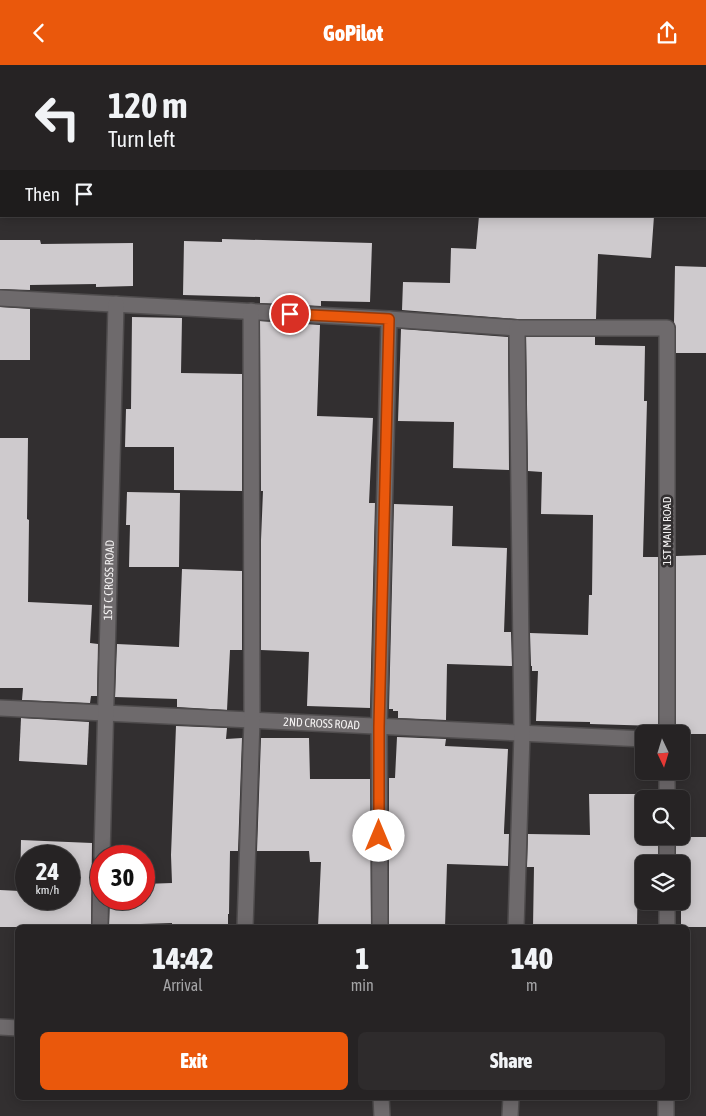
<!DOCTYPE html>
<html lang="en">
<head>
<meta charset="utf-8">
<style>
  :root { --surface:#262324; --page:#2e2b2c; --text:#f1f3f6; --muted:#a4a4a6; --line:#424041; --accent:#ea580c }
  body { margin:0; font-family:"Asap Condensed",sans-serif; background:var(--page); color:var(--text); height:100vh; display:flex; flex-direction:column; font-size:19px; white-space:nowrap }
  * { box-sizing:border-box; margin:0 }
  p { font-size:16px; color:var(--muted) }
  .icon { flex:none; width:28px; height:28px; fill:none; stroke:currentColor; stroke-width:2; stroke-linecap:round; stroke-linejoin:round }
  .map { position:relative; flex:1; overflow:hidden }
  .side { position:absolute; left:15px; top:860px; width:675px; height:175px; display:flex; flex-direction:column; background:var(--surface); border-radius:8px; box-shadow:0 2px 12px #0003,0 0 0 1px var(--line) }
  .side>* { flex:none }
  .hud { position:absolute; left:0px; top:0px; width:706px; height:152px; box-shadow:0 2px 12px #0003,0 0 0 1px var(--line); background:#262324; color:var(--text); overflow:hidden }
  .needle { width:32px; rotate:176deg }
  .controls { position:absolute; left:635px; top:660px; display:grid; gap:10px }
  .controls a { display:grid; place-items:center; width:55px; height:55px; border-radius:8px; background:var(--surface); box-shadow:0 2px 12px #0003,0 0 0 1px var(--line); font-size:25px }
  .speed { position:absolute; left:15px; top:780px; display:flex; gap:10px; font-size:25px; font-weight:700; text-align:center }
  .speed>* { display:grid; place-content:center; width:65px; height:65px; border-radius:50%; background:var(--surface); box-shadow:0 2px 12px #0003,0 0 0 1px var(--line); line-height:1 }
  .speed small { font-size:12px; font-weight:400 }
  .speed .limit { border:8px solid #d22; background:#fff; color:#111 }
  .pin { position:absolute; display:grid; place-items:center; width:42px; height:42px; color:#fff; margin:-21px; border:2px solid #fff; border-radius:50%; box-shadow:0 1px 5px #0007 }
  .me { position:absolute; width:55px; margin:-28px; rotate:0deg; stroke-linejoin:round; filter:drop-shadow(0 0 4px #0008) }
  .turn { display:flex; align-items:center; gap:18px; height:105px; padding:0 25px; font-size:22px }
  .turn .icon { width:65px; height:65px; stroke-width:2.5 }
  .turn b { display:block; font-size:35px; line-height:42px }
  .then { display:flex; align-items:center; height:48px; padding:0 25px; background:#0003; gap:10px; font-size:19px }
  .eta { display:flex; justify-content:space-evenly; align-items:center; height:85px; text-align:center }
  .eta b { font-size:30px; font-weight:800; line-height:35px }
  .action { display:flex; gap:10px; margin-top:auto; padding:10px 25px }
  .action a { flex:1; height:58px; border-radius:8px; background:var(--accent); color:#fff; font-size:20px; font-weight:800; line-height:58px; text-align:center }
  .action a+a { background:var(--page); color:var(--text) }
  header { display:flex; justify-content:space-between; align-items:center; height:65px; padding:0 25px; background:var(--accent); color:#fff; font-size:22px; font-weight:800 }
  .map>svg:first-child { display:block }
  .building { fill:#cecacd; fill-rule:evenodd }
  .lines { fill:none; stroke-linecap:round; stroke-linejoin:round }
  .minor-casing { stroke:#4f4c4d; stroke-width:18 }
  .minor { stroke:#6e6a6c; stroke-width:15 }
  .route-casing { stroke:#983908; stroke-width:12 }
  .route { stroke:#ea580c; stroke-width:9 }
  .labels { text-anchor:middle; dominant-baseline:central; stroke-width:5; stroke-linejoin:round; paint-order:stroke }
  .street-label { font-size:12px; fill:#f5f3f3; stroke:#322f30 }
</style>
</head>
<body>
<header><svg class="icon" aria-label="back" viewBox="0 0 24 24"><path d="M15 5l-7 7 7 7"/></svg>GoPilot<svg class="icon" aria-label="share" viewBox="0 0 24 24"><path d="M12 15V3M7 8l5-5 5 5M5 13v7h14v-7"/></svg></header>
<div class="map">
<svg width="706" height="1051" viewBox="0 0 706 1051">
  <rect width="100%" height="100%" fill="#322f30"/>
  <!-- building -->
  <g class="building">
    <path d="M479 151H654L651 193 598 189 596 254H517L402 245 403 217 450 218 451 183 476 184Z"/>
    <path d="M222 174 372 178 370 237 321 236V241L260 238V232L183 230 184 176 222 177Z"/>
    <path d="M0 175H40L41 179 133 178V221L96 222V219L30 220V225L0 224Z"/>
    <path d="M675 201 706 202V288H676V263L674 257Z"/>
    <path d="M0 242 30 244V295H0Z"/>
    <path d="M132 252 182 253 181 308 242 309V426L174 425V382H125L126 344H131Z"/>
    <path d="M260 256 320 260 317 351 373 353 369 438H375L370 643 307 641 309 587 261 585V475L263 426H261Z"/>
    <path d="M401 264 508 272 509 405 453 403 454 357 398 356Z"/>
    <path d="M526 272H595V280L645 281 644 336H647L643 492H658V661L590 659V657L536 656 538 606H532V601H531L530 568 588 570 589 530H592L593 450 541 449 542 407 528 406Z"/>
    <path d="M0 373H28L27 454 29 455 28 537 92 540 90 578 98 579 97 631H91L90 638 22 635 23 623H0Z"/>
    <path d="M127 427 180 428 179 502H129L130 460H126Z"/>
    <path d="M394 439 453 441 452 481 507 483 504 567H511L512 601 447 599 446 655 398 653V646H393V644H389Z"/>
    <path d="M706 490V669H676V491Z"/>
    <path d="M182 504 242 506V585H230L227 645 177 642V634L115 632 117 579 179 582Z"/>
    <path d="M21 653 89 657 87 700 19 696Z"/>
    <path d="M176 661 227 663 226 674 242 673 238 786H230L229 849H228V862H172V858L109 860 110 834H144V819L172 818 171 790Z"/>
    <path d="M397 672 446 674 445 681 508 684 504 766V769H509L508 801 447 799 445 862H389V713H395Z"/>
    <path d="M261 673H309L310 714H370L371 862H318L321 797H310L309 786H257Z"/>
    <path d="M589 729H638L637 770H638V773L658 772V799H638L637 862H533L534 802H527L528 769 590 770Z"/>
    <path d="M676 772H706V862H681V799H676Z"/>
    <path d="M21 775 92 778 91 861H89V862H0V825L20 826ZM26 791H69V834H26Z"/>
  </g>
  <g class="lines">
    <!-- minor casing -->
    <g class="minor-casing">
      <g id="minor">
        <path d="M0 233 389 254 517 263"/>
        <path id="s1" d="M0 643 644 674"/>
        <path d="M667 734V706"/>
        <path id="s2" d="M102 791 116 239"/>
        <path d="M667 799V771"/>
        <path d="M100 862 101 803"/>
        <path d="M245 862 252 655 251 246"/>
        <path d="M380 862 379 662 389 254"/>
        <path d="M516 862 522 668 517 263H667V669"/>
        <path d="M667 862V836"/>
        <path d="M0 962 18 963"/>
        <path d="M381 1032 382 1051"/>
        <path d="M510 1051 511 1032"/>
        <path d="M666 1051V1032"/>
      </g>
    </g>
    <!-- minor -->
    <use href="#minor" class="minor"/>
  </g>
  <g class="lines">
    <!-- route casing -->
    <g class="route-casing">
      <path id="route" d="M290 249 389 254 379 662V771"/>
    </g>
    <!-- route -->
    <use href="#route" class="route"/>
  </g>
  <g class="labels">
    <!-- street labels -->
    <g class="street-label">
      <text transform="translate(667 466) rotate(-90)">1ST MAIN ROAD</text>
      <text stroke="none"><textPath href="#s2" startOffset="276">1ST C CROSS ROAD</textPath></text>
      <text stroke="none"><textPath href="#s1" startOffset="322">2ND CROSS ROAD</textPath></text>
    </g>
  </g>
</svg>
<div class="controls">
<a><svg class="needle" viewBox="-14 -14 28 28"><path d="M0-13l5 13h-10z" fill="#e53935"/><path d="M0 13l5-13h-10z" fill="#a4a4a6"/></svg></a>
<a><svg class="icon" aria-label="search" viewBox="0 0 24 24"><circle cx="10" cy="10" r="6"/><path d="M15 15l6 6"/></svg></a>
<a><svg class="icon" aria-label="layers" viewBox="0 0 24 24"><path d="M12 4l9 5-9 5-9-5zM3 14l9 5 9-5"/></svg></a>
</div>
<div class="speed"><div>24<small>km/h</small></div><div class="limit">30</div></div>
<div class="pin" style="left:290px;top:249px;background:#d93025"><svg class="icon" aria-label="arrive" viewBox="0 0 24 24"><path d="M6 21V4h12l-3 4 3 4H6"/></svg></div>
<svg class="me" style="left:379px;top:771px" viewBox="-20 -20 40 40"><circle r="19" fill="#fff"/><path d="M0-13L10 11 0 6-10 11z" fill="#ea580c"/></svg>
<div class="hud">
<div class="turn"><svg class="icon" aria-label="left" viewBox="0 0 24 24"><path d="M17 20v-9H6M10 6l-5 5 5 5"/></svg><div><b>120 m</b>Turn left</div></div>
<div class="then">Then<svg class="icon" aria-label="arrive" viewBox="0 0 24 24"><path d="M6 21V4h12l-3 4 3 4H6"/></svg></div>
</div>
<section class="side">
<div class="eta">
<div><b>14:42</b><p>Arrival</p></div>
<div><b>1</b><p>min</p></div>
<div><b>140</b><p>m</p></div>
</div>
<div class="action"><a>Exit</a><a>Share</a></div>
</section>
</div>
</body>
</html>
